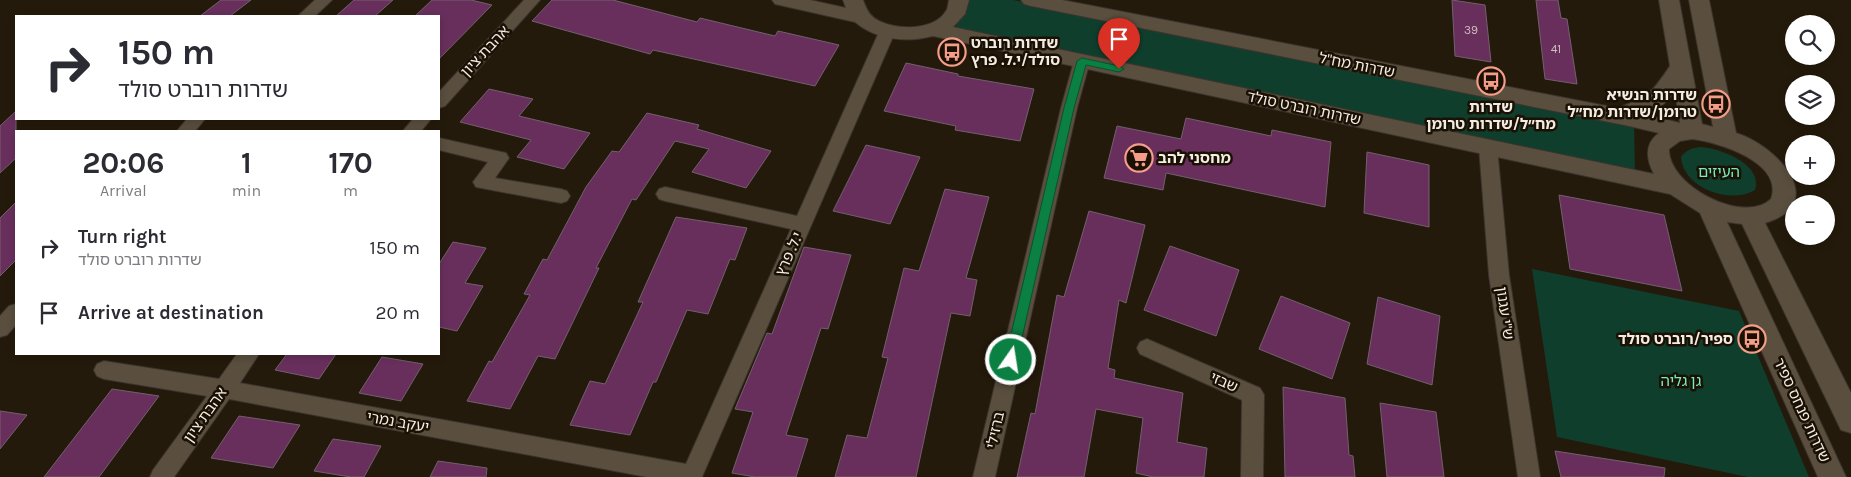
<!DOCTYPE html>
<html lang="en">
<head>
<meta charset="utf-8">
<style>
  :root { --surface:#fff; --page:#f2f2f3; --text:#2b2b33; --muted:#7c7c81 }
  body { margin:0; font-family:Karla,"Noto Sans Hebrew",sans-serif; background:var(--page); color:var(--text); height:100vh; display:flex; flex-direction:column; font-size:19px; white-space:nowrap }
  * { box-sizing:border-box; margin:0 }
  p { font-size:16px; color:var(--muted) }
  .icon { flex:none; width:28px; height:28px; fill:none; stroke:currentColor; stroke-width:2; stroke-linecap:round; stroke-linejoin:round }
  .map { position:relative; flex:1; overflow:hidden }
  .panel { position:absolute; left:15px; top:130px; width:425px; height:225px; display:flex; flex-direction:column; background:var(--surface); border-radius:0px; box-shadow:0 2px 8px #0003 }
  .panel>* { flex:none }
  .top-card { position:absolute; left:15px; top:15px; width:425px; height:105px; border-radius:0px; box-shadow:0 2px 8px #0003; background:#fff; color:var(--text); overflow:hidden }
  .buttons { position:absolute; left:1785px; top:15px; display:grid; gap:10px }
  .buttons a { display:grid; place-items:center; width:50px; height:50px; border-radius:50%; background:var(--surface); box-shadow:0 2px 8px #0003; font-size:25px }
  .pin { position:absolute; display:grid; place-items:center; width:42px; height:42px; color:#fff; margin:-51px -21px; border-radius:50% 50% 50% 0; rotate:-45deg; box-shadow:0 0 5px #0007 }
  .pin .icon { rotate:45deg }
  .me { position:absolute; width:55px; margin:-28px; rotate:13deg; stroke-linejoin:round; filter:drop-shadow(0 0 4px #0008) }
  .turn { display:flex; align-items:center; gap:18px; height:105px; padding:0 20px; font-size:22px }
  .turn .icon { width:65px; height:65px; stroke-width:2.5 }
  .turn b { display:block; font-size:35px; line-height:42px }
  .eta { display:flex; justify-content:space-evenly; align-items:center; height:85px; text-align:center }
  .eta b { font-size:30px; font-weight:700; line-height:35px }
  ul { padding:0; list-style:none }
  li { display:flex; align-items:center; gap:15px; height:65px; padding:0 20px }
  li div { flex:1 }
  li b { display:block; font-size:19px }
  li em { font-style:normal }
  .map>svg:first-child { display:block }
  .green { fill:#103e2d }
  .building { fill:#682f5c; stroke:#72606d }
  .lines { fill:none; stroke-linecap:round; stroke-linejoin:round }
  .minor-casing { stroke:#3b332d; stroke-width:2 }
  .tertiary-casing { stroke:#3b332d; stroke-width:2 }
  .minor { fill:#5a4f3e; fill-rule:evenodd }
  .tertiary { fill:#5a4f3e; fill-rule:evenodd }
  .route { fill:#0b8043; stroke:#07532c }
  .labels { text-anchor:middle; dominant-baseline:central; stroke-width:5; stroke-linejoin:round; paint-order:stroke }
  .number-label { font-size:12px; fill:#d0bdc0 }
  .poi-label { font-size:15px; font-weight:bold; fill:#f3ece2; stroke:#1a1104; text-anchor:start }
  .street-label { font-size:15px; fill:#f3ece2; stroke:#1a1104 }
  .park-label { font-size:15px; fill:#74eebd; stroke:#1a1104 }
</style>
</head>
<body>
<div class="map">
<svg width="1851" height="477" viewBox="0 0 1851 477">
  <rect width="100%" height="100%" fill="#241a0b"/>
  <!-- green -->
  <g class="green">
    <path d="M968 0H1013L1634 122 1635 174 954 30Z"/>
    <path d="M1700 147C1720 148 1763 164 1755 190 1730 205 1683 188 1681 157 1686 150 1692 148 1700 147Z"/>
    <path d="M1532 269 1739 311 1809 477H1748L1557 437Z"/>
  </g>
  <!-- building -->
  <g class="building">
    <path d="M221 0H251L230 16H200Z"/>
    <path d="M354 0H393L375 16H336Z"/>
    <path d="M432 0H471L492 5 439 59V16H415Z"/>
    <path d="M552 0H613L697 22 700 18 775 36 778 31 839 45 815 86 653 50 650 54 532 21Z"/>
    <path d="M1452 0 1485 5 1491 62 1455 56Z"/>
    <path d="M1536 0H1558L1561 18 1567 19 1577 84 1545 79Z"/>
    <path d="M906 63 958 74V76L1034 89 1020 141 955 130 956 126 884 111Z"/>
    <path d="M489 89 533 99 519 116 590 133 564 169 517 157 531 140 460 122Z"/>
    <path d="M16 111V158L0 173V126Z"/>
    <path d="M647 113 699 125 697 129 771 151 746 188 692 172 709 149 675 141 636 200 632 199 596 268H599L555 359 538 356 510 409 467 401 489 361 492 362 530 295 524 294 543 259 547 260 586 187 612 151 619 152Z"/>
    <path d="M1186 118 1271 136 1272 130 1331 142 1325 207 1166 173 1163 190 1104 178 1117 126 1181 139Z"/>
    <path d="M866 145 920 157 890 224 833 211Z"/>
    <path d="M1367 152 1429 165V227L1364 213Z"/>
    <path d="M945 189 989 197 966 278 977 280 970 316 951 313 916 477H835L847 435 867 438 888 358 882 357 904 268 919 271Z"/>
    <path d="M1559 195 1664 215 1682 291 1570 269Z"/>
    <path d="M16 202V260L0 276V218Z"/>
    <path d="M1089 211 1145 225 1126 303 1119 300 1108 368 1115 370 1114 378 1183 393 1177 442 1207 448 1204 477H1153L1136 473 1143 418 1096 409 1084 477H1017L1031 413 1035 414 1057 295 1064 297Z"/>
    <path d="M676 217 747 228 735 260 730 259 708 314 687 310 656 382H653L630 435 570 425 590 381 605 384 643 302H638Z"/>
    <path d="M453 242 486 248 465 283 483 286 457 331 439 327V264Z"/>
    <path d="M1170 246 1239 270 1216 336 1144 310Z"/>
    <path d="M804 247 851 255 828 329 821 328 786 435 808 439 796 477H755L732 473 753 412 735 409 767 333 772 334Z"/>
    <path d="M1281 296 1350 323 1332 379 1259 349Z"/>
    <path d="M1378 297 1440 316 1432 385 1367 364Z"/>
    <path d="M287 354H336L319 379 275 370Z"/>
    <path d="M382 357 423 364 401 401 359 393Z"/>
    <path d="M1283 387 1345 398 1349 455 1353 456 1355 477H1285Z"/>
    <path d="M112 389 159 396 99 477H44Z"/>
    <path d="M1380 403 1436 412 1444 477H1387Z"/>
    <path d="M0 411 27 415 0 449Z"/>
    <path d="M239 416 300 425 273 468 211 458Z"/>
    <path d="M333 439 381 446 364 477H351L314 471Z"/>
    <path d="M1555 451 1665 468 1664 477H1561Z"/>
    <path d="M438 461 487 468 486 477H430Z"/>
  </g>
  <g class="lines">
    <!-- minor casing -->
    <g class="minor-casing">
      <g id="minor">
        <path d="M315 0H332L315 16H298Z"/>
        <path d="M524 0H540L445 106 439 108V92Z"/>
        <path d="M887 27 893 28 895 32 702 477H647L229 399 174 477H150L153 470 207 396 104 379 97 376 94 370 97 364 104 361 219 379 237 354H259L240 383 686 464 791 229 665 201 659 199 656 194 659 189 665 187 797 216 879 32 881 28Z"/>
        <path d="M1082 56 1088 57 1090 61 1077 108 995 477H973L1061 108 1074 61 1076 57Z"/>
        <path d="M187 119H205L195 131H177Z"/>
        <path d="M413 119H431L421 131H403Z"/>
        <path d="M439 138 506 153 509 158 495 178 561 189 567 191 570 196 567 201 561 203 476 187 473 182 488 162 439 150Z"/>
        <path d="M1488 141 1494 143 1497 147 1509 275 1540 477H1518L1489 275 1479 147 1482 143Z"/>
        <path d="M16 304V325L7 335 0 337V316L9 306Z"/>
        <path d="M1147 339 1260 388 1264 395 1263 477H1241L1242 400 1140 354 1137 348 1140 342Z"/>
      </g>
    </g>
    <!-- tertiary casing -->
    <g class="tertiary-casing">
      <path id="tertiary" d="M772 0H810L846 8 843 0H863C866 9 870 17 879 21 897 30 934 31 946 11 948 9 948 3 949 0H969L965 14 953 27 1654 174C1646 159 1644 144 1659 133L1629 126 1031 6 1024 4 1021 0H1062L1617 108C1649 97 1651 94 1670 66L1659 0H1679L1702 124 1713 127 1689 0H1709L1736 133C1776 145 1831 203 1765 223L1851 393V433L1841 430 1742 224 1727 222 1846 477H1818L1700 213 1670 194 933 36C907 43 876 40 855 22L775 4ZM1675 92 1680 123 1644 114C1657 110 1667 103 1675 92ZM1692 139C1718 142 1784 162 1771 199 1744 225 1668 186 1669 149L1680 141Z"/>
    </g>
    <!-- minor -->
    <use href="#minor" class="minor"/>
    <!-- tertiary -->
    <use href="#tertiary" class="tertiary"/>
  </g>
  <!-- route -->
  <path class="route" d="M1082 58 1119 66 1124 69 1119 72 1086 65 1074 108 1017 360 1015 364 1011 366 1006 364 1005 360 1064 108 1077 61Z"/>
  <!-- icons -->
  <defs>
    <g id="bus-ring" transform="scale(1.4375)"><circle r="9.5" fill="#1a1104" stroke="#f49e8a" stroke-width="1.5"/><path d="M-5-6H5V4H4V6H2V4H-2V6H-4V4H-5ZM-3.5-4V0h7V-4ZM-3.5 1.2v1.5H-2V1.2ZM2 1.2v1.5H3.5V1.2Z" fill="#f49e8a"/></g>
    <g id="supermarket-ring" transform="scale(1.4375)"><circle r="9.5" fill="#1a1104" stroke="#f49e8a" stroke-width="1.5"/><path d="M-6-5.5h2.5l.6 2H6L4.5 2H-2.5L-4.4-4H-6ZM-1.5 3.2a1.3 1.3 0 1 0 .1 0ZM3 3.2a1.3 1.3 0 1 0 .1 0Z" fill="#f49e8a"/></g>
  </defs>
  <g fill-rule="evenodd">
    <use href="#bus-ring" x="952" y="52"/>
    <use href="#bus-ring" x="1491" y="81"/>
    <use href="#bus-ring" x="1716" y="104"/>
    <use href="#supermarket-ring" x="1139" y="158"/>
    <use href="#bus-ring" x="1752" y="339"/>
  </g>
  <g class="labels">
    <!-- number labels -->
    <g class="number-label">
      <text x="1471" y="30">39</text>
      <text x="1556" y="49">41</text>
    </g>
    <!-- poi labels -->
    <g class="poi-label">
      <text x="971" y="43">שדרות רוברט<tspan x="971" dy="17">סולד/י.ל. פרץ</tspan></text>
      <text x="1697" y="95" text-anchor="end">שדרות הנשיא<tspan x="1697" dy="17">טרומן/שדרות מח״ל</tspan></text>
      <text x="1491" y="107" text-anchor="middle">שדרות<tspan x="1491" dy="17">מח״ל/שדרות טרומן</tspan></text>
      <text x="1158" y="158">מחסני להב</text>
      <text x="1733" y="339" text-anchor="end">ספיר/רוברט סולד</text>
    </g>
    <!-- street labels -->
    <g class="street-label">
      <text transform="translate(485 51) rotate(-47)">אהבת ציון</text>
      <text transform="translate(1357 65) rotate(11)">שדרות מח"ל</text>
      <text transform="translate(1304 108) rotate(12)">שדרות רוברט סולד</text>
      <text transform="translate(789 254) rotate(-66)">י.ל. פרץ</text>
      <text transform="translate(1505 313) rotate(82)">ש"י עגנון</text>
      <text transform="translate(1224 382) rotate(24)">שבזי</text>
      <text transform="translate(1802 410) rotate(65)">שדרות פנחס ספיר</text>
      <text transform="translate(205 415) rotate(-55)">אהבת ציון</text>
      <text transform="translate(398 422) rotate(10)">יעקב נמרי</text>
      <text transform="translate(995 430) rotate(-77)">ברזילי</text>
    </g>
    <!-- park labels -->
    <g class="park-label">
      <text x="1719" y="172">העיזים</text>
      <text x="1681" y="381">גן גליה</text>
    </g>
  </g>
</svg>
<div class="buttons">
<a><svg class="icon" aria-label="search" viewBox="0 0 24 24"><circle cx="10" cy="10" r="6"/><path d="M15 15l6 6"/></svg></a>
<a><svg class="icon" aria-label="layers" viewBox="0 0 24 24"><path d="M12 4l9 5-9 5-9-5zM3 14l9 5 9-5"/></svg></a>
<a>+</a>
<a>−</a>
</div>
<div class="pin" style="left:1119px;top:69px;background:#d93025"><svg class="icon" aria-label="arrive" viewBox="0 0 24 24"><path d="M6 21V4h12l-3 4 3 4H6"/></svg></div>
<svg class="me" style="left:1011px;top:360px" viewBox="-20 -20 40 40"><circle r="17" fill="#0b8043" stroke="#fff" stroke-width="3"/><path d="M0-11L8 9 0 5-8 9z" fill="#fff"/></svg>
<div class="top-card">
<div class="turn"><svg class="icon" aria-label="right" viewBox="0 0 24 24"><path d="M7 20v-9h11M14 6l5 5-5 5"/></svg><div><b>150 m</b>שדרות רוברט סולד</div></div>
</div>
<section class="panel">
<div class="eta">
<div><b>20:06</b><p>Arrival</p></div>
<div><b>1</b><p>min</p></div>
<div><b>170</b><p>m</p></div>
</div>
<ul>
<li><svg class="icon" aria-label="right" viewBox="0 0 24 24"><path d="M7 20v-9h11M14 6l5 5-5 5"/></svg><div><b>Turn right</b><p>שדרות רוברט סולד</p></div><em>150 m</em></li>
<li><svg class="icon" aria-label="arrive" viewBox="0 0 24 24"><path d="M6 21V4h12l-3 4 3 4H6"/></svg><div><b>Arrive at destination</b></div><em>20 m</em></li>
</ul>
</section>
</div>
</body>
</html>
